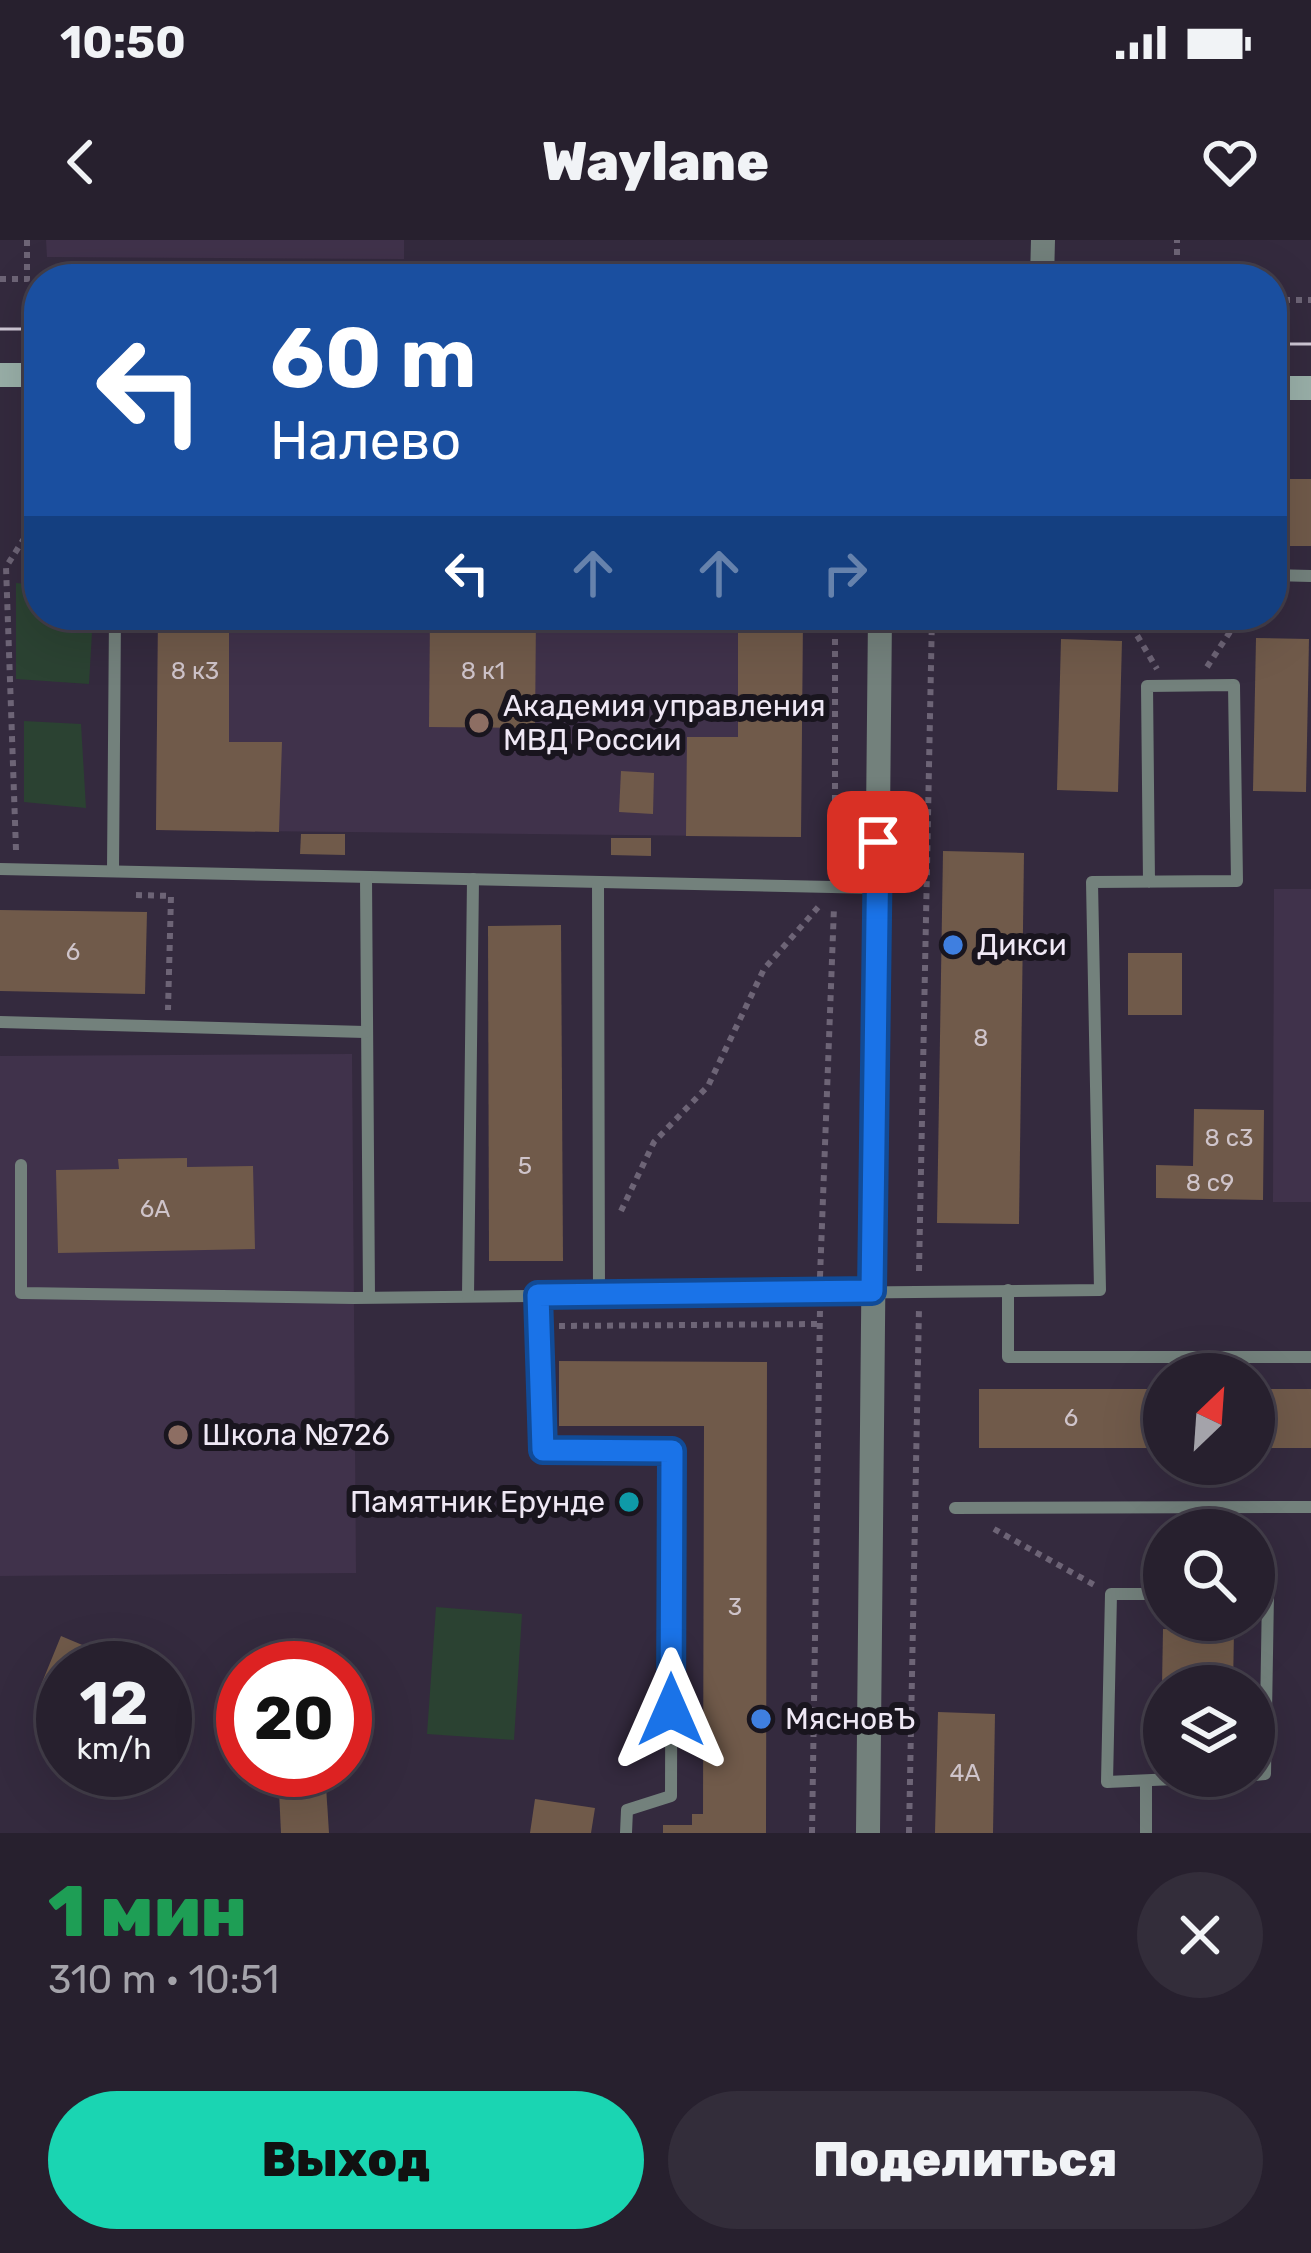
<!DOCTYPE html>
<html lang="ru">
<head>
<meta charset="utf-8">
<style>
  :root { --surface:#27202e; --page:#332d3a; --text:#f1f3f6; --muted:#a4a3aa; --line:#433e4a; --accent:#1ad5b2 }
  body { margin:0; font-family:Rubik,sans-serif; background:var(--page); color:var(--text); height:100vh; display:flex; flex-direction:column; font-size:45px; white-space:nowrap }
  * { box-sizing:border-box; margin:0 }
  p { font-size:39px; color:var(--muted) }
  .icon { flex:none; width:66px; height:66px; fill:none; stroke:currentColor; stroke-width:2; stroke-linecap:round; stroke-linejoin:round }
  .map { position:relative; height:1593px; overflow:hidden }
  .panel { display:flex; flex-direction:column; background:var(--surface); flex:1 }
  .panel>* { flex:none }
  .hud { position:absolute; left:24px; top:24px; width:1263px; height:366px; border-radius:48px; box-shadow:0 12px 48px #0002,0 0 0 3px var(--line); background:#1a4fa0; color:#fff; overflow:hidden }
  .needle { width:78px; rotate:25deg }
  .tools { position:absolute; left:1143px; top:1113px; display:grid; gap:24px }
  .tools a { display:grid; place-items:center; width:132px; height:132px; border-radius:50%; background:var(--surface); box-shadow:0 12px 48px #0002,0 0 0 3px var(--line); font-size:60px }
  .speed { position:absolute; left:36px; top:1401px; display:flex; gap:24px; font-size:60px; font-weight:700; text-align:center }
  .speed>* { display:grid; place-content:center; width:156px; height:156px; border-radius:50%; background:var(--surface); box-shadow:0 12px 48px #0002,0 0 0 3px var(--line); line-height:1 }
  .speed small { font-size:30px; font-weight:400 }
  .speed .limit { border:18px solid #d22; background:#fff; color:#111 }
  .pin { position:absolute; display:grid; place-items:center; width:102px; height:102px; color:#fff; margin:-51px; border-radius:24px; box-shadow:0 6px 18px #0006 }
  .me { position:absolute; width:132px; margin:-66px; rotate:0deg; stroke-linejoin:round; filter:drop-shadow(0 0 9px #0008) }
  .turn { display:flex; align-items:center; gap:42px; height:252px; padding:0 48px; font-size:54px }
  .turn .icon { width:156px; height:156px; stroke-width:2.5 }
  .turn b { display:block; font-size:84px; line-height:102px }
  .lanes { display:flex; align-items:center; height:114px; padding:0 48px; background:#0003; justify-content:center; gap:60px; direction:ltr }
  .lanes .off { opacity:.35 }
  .round { display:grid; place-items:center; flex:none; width:126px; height:126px; border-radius:63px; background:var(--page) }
  .headline { display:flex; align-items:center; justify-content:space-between; height:204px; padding:0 48px }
  h1 { font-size:72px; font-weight:800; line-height:90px; color:#1e9e55 }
  .action { display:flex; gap:24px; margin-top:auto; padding:24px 48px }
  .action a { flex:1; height:138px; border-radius:72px; background:var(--accent); color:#111; font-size:48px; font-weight:800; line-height:138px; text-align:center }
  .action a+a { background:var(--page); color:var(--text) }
  .status { display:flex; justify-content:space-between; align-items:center; height:84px; padding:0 60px; background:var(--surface); direction:ltr }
  .status svg { height:33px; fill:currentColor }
  header { display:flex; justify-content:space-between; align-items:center; height:156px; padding:0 48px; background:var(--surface); font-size:54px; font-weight:800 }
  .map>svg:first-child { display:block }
  .built { fill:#40324b }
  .green { fill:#2b4232 }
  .building { fill:#705a4a }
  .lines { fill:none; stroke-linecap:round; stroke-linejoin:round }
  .path { stroke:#6d6476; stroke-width:6; stroke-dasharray:6 6; stroke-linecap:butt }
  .service { stroke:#73817c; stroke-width:12 }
  .minor { stroke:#73817c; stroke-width:24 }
  .tertiary { stroke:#73817c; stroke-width:24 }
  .secondary { stroke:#99afa8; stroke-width:24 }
  .tram { stroke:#cfc8d6; stroke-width:3 }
  .route-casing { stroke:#114b97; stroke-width:30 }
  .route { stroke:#1a73e8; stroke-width:21 }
  .education-dot { fill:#8d6e63; stroke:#19151e; stroke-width:4.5 }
  .shop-dot { fill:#3f7fe0; stroke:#19151e; stroke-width:4.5 }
  .culture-dot { fill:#0f9aa8; stroke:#19151e; stroke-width:4.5 }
  .labels { text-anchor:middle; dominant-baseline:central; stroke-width:12; stroke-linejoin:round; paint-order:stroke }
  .number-label { font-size:24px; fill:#cfc4ca }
  .poi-label { font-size:30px; fill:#efe8f5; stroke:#19151e; text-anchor:start }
</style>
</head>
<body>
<div class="status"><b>10:50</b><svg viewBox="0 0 49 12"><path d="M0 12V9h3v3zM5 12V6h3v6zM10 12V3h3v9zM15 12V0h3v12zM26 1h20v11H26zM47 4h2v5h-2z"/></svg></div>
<header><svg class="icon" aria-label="back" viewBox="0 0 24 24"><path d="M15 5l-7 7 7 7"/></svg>Waylane<svg class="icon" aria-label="heart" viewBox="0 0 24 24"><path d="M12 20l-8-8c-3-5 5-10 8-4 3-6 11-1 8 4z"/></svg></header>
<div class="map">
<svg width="1311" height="1593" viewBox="0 0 1311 1593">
  <rect width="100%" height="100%" fill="#342a3e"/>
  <!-- built -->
  <g class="built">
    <path d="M46 0H404V19L47 17Z"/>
    <path d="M158 375H803L801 597 156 590Z"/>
    <path d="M1274 649H1311V962H1273Z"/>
    <path d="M352 814 356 1333 0 1336V816Z"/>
  </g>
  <!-- green -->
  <g class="green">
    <path d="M16 343 39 345V375H93L89 444 16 439Z"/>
    <path d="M24 481 81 484 86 568 24 562Z"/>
    <path d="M436 1367 522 1374 514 1500 427 1494Z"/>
  </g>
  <!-- building -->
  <g class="building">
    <path d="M1282 239H1311V306H1272V250H1282Z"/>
    <path d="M158 375H229V502H282L279 592 156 590Z"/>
    <path d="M430 375H536L535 488 429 487Z"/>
    <path d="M738 375H803L801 597 686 596 687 497H738Z"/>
    <path d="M1256 398 1309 399 1306 552 1253 551Z"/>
    <path d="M1061 399 1122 401 1118 552 1057 550Z"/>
    <path d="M621 531 654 533 653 574 619 572Z"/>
    <path d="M301 594H345V615L300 614Z"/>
    <path d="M611 598H651V616L611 615Z"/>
    <path d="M943 611 1024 613 1019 984 937 983Z"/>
    <path d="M0 670 147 672 145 754 0 751Z"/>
    <path d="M561 685 563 1021H489L488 686Z"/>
    <rect x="1128" y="713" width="54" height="62"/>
    <path d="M1194 869 1264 870 1263 960 1156 958V925L1193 926Z"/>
    <path d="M187 918V927L253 926 255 1009 58 1013 56 930 119 929 118 919Z"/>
    <path d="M559 1121 767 1122 766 1593H663V1585H692V1574H703L704 1186H559Z"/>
    <rect x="979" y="1149" width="185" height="59"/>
    <rect x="1254" y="1149" width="57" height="59"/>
    <path d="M1163 1389 1234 1391 1233 1446H1162Z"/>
    <path d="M61 1396 137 1428H63V1454L41 1445Z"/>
    <path d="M318 1407 319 1428H272L271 1409Z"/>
    <path d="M938 1472 995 1474 993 1593H935Z"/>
    <path d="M278 1530H325L329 1593H281Z"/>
    <path d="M535 1559 595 1568 591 1593H530Z"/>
  </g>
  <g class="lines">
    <!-- path -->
    <g class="path">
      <path d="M0 39H27V0"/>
      <path d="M1177 39V0"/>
      <path d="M1272 60H1311"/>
      <path d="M835 375V630"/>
      <path d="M1125 375 1157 429"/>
      <path d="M1207 427 1241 375"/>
      <path d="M16 610 6 327 39 275"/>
      <path d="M136 655 171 656 168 770"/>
      <path d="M621 971 654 902 708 846 764 729 821 664"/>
      <path d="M919 1031 932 375"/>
      <path d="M820 1037 834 667"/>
      <path d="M559 1086 820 1084"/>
      <path d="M994 1289 1098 1347"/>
      <path d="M812 1593 820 1069"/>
      <path d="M909 1593 919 1068"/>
    </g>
    <!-- service -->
    <g class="service">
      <path d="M1272 335 1311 336"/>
      <path d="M0 629 878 648"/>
      <path d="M113 631 115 375"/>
      <path d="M366 637 369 1057"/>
      <path d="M598 642 599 1055"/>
      <path d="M0 782 365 792"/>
      <path d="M21 925V1053L354 1058 1100 1050 1092 642 1237 641 1234 445 1147 446 1149 642"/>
      <path d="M1008 1050V1117H1311"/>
      <path d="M539 1055 543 1211H672L671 1556 627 1570 626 1593"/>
      <path d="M468 1056 473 639"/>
      <path d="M955 1268 1311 1267"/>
      <path d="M1164 1354H1111L1107 1542 1242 1536"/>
      <path d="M1254 1354H1268L1265 1534 1254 1535"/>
      <path d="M1146 1593V1544"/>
    </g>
    <!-- minor -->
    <path class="minor" d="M1042 39 1043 0"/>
    <!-- tertiary -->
    <path class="tertiary" d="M868 1593 880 375"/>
    <!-- secondary -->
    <g class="secondary">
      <path d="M0 135H39"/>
      <path d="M1272 148H1311"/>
    </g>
    <!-- tram -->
    <g class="tram">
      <path d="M0 89H39"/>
      <path d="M1272 104H1311"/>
    </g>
  </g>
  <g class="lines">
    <!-- route casing -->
    <g class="route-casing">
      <path id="route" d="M671 1470 672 1211 543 1210 538 1055 872 1051 878 602"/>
    </g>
    <!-- route -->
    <use href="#route" class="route"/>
  </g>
  <!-- markers -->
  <g class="education-dot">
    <circle cx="479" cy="483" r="12"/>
    <circle cx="178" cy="1195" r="12"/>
  </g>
  <g class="shop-dot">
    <circle cx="953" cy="705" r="12"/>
    <circle cx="761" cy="1479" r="12"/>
  </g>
  <circle class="culture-dot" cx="629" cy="1262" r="12"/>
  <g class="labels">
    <!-- number labels -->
    <g class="number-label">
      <text x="195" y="431">8 к3</text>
      <text x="483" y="431">8 к1</text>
      <text x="73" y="712">6</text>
      <text x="981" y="798">8</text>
      <text x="1229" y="898">8 с3</text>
      <text x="525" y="926">5</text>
      <text x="1210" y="943">8 с9</text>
      <text x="155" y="969">6А</text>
      <text x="1071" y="1178">6</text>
      <text x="735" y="1367">3</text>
      <text x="965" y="1533">4А</text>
    </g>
    <!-- poi labels -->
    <g class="poi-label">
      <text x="503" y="466">Академия управления<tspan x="503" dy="34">МВД России</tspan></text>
      <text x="977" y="705">Дикси</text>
      <text x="202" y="1195">Школа №726</text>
      <text x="605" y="1262" text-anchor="end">Памятник Ерунде</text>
      <text x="785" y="1479">МясновЪ</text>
    </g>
  </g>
</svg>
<div class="tools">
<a><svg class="needle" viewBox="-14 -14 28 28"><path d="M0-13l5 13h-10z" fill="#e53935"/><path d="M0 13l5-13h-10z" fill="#a4a3aa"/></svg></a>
<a><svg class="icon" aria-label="search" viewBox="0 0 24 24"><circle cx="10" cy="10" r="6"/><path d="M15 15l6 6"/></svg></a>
<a><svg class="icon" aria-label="layers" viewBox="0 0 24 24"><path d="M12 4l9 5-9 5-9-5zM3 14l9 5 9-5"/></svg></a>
</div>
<div class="speed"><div>12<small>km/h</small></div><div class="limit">20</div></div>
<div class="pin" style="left:878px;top:602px;background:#d93025"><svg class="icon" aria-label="arrive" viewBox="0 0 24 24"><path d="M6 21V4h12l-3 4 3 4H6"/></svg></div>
<svg class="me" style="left:671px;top:1470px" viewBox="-20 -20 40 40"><path d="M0-17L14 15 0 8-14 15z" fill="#1a73e8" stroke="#fff" stroke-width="4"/></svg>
<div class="hud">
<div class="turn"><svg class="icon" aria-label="left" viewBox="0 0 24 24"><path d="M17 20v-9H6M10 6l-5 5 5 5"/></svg><div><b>60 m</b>Налево</div></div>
<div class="lanes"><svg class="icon" aria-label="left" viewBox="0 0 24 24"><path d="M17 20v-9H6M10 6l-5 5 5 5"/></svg><svg class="icon off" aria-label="ahead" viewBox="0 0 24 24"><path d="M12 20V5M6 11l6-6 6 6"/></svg><svg class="icon off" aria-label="ahead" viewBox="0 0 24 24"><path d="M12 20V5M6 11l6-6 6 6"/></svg><svg class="icon off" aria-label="right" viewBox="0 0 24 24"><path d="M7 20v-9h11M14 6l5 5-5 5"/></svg></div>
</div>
</div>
<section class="panel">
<div class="headline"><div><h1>1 мин</h1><p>310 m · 10:51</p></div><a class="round"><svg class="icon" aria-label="close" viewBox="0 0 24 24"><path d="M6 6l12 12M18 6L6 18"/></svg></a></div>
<div class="action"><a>Выход</a><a>Поделиться</a></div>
</section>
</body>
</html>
